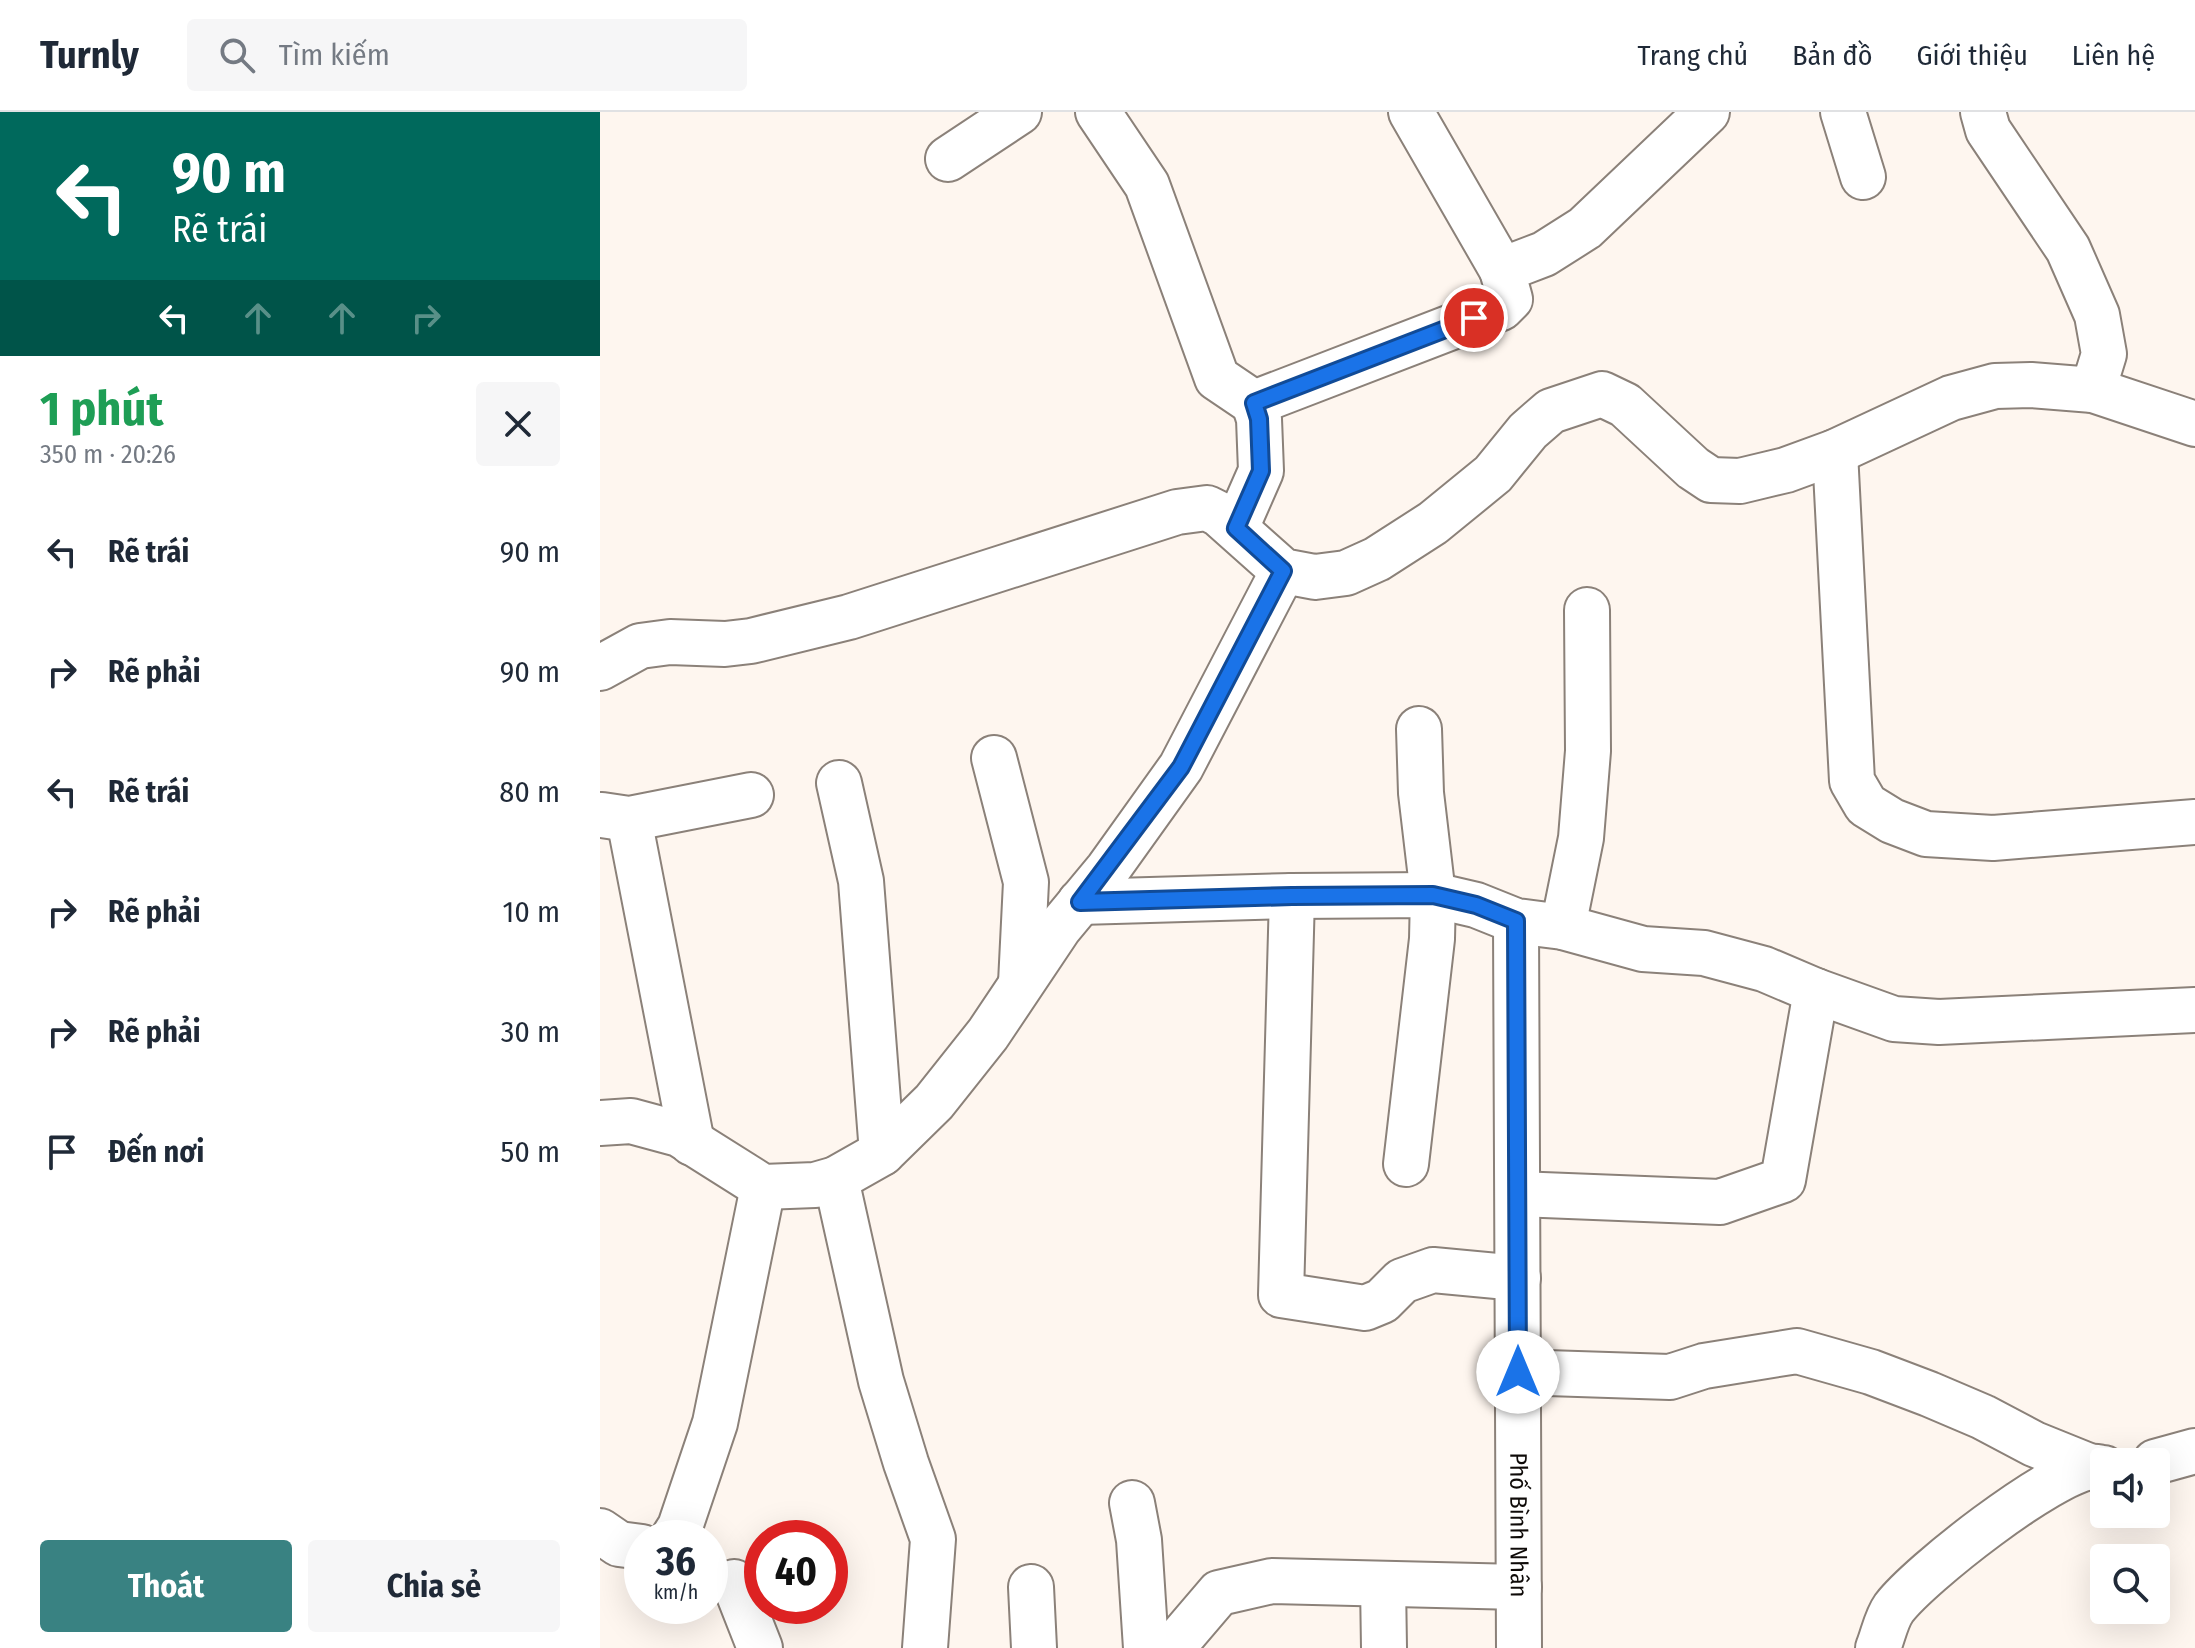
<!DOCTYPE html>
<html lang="vi">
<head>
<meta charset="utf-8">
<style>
  :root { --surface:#fff; --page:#f6f6f7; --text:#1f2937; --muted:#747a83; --line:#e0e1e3; --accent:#398282 }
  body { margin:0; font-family:"Fira Sans Condensed",sans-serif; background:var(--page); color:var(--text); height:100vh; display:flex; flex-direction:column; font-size:30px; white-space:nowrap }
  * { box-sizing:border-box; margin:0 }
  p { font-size:26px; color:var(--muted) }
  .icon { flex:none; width:44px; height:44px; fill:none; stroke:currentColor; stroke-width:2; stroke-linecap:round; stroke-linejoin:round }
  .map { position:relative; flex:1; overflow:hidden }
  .side { display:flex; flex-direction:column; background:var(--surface); width:600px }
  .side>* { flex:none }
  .hud { background:#00695c; color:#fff; overflow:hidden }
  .tools { position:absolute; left:1490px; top:1336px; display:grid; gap:16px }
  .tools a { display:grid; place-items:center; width:80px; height:80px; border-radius:8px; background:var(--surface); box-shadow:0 8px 32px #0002; font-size:40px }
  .speed { position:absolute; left:24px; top:1408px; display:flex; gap:16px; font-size:40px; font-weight:700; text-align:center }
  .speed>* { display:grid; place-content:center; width:104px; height:104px; border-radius:50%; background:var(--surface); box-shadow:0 8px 32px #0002; line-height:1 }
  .speed small { font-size:20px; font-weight:400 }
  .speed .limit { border:12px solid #d22; background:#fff; color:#111 }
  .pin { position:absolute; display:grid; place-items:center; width:68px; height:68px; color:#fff; margin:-34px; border:4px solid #fff; border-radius:50%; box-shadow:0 2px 8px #0007 }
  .me { position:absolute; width:88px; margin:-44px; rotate:0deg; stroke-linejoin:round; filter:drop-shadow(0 0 6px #0008) }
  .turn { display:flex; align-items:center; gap:28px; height:168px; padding:0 40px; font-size:36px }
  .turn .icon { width:104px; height:104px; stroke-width:2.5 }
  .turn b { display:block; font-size:56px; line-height:68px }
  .lanes { display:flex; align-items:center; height:76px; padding:0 40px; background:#0003; justify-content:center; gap:40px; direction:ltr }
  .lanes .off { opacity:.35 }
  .round { display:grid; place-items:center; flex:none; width:84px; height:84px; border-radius:8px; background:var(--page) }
  .head { display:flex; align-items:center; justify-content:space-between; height:136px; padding:0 40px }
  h1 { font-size:48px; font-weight:700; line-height:60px; color:#1e9e55 }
  .cta { display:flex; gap:16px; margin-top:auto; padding:16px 40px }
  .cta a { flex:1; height:92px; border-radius:8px; background:var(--accent); color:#fff; font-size:32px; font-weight:700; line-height:92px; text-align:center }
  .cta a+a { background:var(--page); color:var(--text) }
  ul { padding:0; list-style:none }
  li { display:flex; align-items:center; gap:24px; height:120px; padding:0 40px }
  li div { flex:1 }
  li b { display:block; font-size:30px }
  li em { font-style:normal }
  header { display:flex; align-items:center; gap:48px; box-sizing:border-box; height:112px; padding:0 40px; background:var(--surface); border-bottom:2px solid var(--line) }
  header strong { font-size:38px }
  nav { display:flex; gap:44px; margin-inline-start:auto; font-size:28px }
  .search { width:560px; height:72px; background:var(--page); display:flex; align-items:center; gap:20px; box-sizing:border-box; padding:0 28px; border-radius:8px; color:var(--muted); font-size:30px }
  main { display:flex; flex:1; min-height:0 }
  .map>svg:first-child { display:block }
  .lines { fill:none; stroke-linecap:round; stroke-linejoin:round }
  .minor-casing { stroke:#8b8179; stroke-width:48 }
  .minor { stroke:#fff; stroke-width:44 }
  .route-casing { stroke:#114b97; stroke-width:20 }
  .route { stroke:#1a73e8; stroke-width:14 }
  .labels { text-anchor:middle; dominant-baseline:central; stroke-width:7; stroke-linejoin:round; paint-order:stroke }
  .street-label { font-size:24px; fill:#0e0a08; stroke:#fff }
</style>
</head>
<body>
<header>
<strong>Turnly</strong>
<div class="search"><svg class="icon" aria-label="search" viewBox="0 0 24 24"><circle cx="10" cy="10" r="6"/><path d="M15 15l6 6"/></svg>Tìm kiếm</div>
<nav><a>Trang chủ</a><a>Bản đồ</a><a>Giới thiệu</a><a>Liên hệ</a></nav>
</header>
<main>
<section class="side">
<div class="hud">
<div class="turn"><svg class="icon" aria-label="left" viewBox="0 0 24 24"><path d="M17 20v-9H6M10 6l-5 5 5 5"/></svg><div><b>90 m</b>Rẽ trái</div></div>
<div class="lanes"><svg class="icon" aria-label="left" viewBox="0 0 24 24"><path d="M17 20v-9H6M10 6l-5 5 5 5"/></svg><svg class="icon off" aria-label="ahead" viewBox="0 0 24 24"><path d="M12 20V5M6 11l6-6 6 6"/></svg><svg class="icon off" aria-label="ahead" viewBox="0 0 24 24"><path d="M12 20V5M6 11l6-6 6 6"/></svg><svg class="icon off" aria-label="right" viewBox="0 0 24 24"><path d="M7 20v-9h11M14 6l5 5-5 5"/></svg></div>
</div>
<div class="head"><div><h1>1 phút</h1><p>350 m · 20:26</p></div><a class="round"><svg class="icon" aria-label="close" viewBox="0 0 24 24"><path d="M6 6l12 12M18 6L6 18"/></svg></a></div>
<ul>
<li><svg class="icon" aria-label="left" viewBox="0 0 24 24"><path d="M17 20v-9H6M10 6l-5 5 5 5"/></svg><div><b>Rẽ trái</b></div><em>90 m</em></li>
<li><svg class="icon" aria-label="right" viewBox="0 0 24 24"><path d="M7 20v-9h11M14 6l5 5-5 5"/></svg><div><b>Rẽ phải</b></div><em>90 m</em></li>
<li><svg class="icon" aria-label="left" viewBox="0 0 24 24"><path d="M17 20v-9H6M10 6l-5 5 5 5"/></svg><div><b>Rẽ trái</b></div><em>80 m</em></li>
<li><svg class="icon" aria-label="right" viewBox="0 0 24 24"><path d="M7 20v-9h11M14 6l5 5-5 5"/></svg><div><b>Rẽ phải</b></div><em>10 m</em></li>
<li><svg class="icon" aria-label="right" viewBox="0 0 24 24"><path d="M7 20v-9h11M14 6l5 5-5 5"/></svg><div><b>Rẽ phải</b></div><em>30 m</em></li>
<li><svg class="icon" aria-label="arrive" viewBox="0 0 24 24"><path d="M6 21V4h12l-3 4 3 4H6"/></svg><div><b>Đến nơi</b></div><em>50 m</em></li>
</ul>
<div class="cta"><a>Thoát</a><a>Chia sẻ</a></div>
</section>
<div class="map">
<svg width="1595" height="1536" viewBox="0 0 1595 1536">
  <rect width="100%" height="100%" fill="#fef6ef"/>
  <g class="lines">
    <!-- minor casing -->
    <g class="minor-casing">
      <g id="minor">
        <path d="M498 0 547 73 617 266 654 291 901 196 910 187 902 158 944 142 985 116 1107 0"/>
        <path d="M811 0 902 158"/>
        <path d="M1243 0 1263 65"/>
        <path d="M1383 0 1388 18 1468 137 1497 203 1504 242 1493 278"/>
        <path d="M348 47 419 0"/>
        <path d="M1235 340 1252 669 1266 693 1292 709 1326 722 1393 726 1595 710"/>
        <path d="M636 416 661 359 659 307 654 291"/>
        <path d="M0 556 40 534 70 530 125 532 151 529 249 505 577 400 607 396 619 402 683 459 715 465 746 461 777 447 833 411 893 362 928 319 951 299 1002 282 1025 293 1093 356 1111 368 1140 369 1186 358 1235 340 1351 286 1395 274 1431 273 1493 278 1595 312"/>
        <path d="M394 646 426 770 421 871"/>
        <path d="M239 671 261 769 282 1041"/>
        <path d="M2 703 29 707 151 683"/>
        <path d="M29 707 92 1031"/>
        <path d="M692 784 681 1183 765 1196 782 1189 802 1169 833 1158 918 1166"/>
        <path d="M480 790 692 784 833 783 876 793 916 809 963 815 1043 837 1104 841 1164 857 1216 879 1294 907 1339 910 1595 898"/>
        <path id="s1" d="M916 809 919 1536"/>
        <path d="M963 815 981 726 988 639 987 498"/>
        <path d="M0 1011 31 1009 79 1022 163 1075 215 1073 236 1067 282 1041 334 990 388 922 459 816 508 757 581 655 683 459"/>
        <path d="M806 1052 832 827 833 783 821 681 819 617"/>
        <path d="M236 1067 281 1269 306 1351 333 1427 325 1536"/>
        <path d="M918 1082 1120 1090 1183 1068 1216 879"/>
        <path d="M918 1260 1070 1265 1104 1254 1197 1239 1271 1260 1329 1282 1383 1305 1434 1332 1491 1355"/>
        <path d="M1555 1350 1595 1339"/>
        <path d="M532 1391 539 1428 546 1536"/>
        <path d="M0 1419 19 1432 42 1435"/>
        <path d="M73 1426 80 1415 115 1311 163 1075"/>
        <path d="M134 1470 160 1536"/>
        <path d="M783 1472 784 1536"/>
        <path d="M431 1475 434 1536"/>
        <path d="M572 1536 619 1481 672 1469 919 1475"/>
        <path d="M1278 1536C1283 1524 1286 1507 1294 1496 1320 1462 1451 1359 1492 1355 1496 1354 1500 1356 1504 1356"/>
      </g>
    </g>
    <!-- minor -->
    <use href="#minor" class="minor"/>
  </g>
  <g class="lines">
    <!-- route casing -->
    <g class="route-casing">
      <path id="route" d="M874 206 654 291 659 307 661 359 636 416 683 459 581 655 480 790 692 784 833 783 876 793 916 809 918 1260"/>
    </g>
    <!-- route -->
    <use href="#route" class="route"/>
  </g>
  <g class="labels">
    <!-- street labels -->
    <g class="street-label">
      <text stroke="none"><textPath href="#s1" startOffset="604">Phố Bình Nhân</textPath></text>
    </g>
  </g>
</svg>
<div class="tools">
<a><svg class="icon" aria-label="sound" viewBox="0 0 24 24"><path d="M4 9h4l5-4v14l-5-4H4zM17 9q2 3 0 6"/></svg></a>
<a><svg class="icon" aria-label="search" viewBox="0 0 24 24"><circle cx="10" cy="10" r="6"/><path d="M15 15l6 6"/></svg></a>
</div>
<div class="speed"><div>36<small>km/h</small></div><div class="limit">40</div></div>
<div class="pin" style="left:874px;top:206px;background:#d93025"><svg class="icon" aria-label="arrive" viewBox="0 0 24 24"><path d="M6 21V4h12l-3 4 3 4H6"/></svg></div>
<svg class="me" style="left:918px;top:1260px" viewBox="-20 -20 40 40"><circle r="19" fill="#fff"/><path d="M0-13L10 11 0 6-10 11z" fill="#1a73e8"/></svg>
</div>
</main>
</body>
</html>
